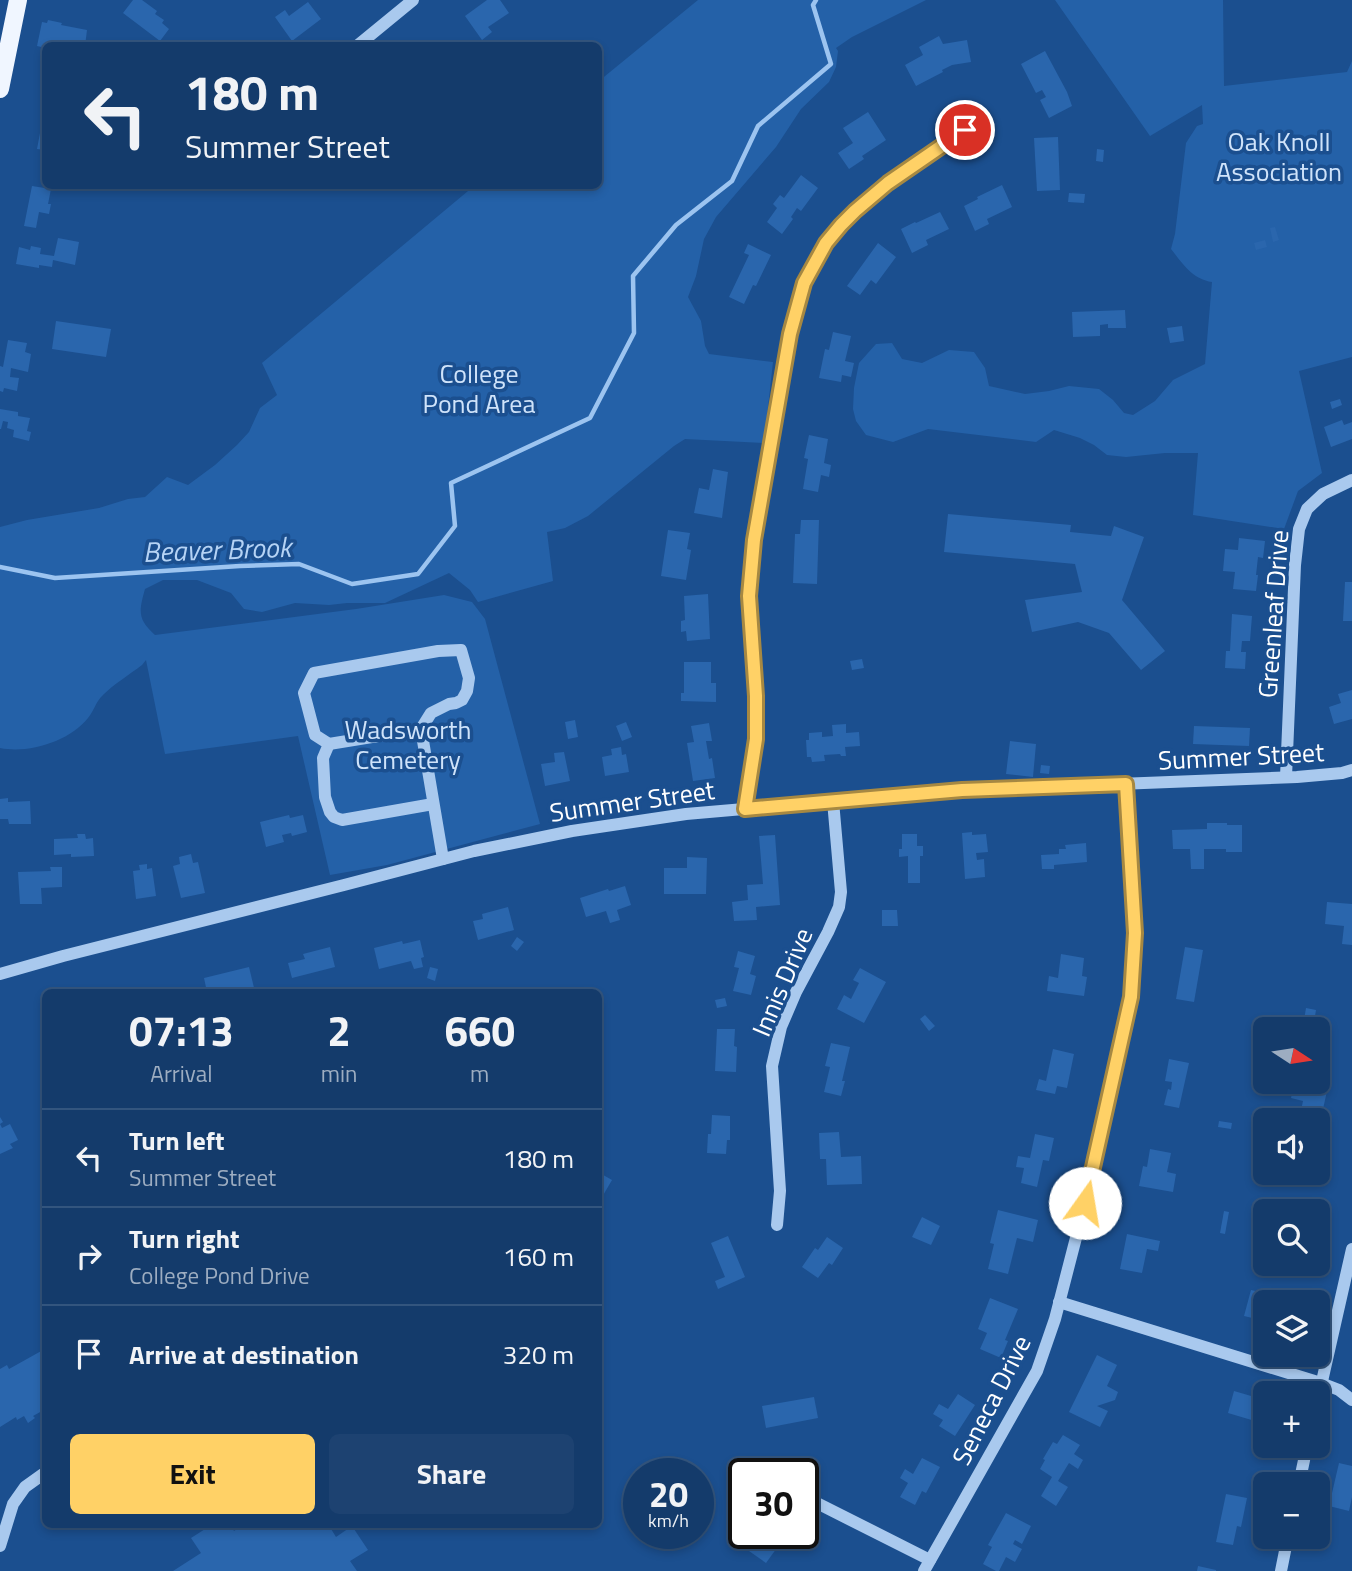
<!DOCTYPE html>
<html lang="en">
<head>
<meta charset="utf-8">
<style>
  :root { --surface:#143b6b; --page:#1d4271; --text:#f1f3f6; --muted:#9dadc1; --line:#33557e; --accent:#ffd166 }
  body { margin:0; font-family:"Titillium Web",sans-serif; background:var(--page); color:var(--text); height:100vh; display:flex; flex-direction:column; font-size:26px; white-space:nowrap }
  * { box-sizing:border-box; margin:0 }
  p { font-size:23px; color:var(--muted) }
  .icon { flex:none; width:38px; height:38px; fill:none; stroke:currentColor; stroke-width:2; stroke-linecap:round; stroke-linejoin:round }
  .map { position:relative; flex:1; overflow:hidden }
  .drawer { position:absolute; left:42px; top:989px; width:560px; height:539px; display:flex; flex-direction:column; background:var(--surface); border-radius:10px; box-shadow:0 4px 10px #0003,0 0 0 2px var(--line) }
  .drawer>* { flex:none }
  .banner { position:absolute; left:42px; top:42px; width:560px; height:147px; border-radius:10px; box-shadow:0 4px 10px #0003,0 0 0 2px var(--line); background:#143b6b; color:var(--text); overflow:hidden }
  .needle { width:46px; rotate:102deg }
  .controls { position:absolute; left:1253px; top:1017px; display:grid; gap:14px }
  .controls a { display:grid; place-items:center; width:77px; height:77px; border-radius:10px; background:var(--surface); box-shadow:0 4px 10px #0003,0 0 0 2px var(--line); font-size:35px }
  .speed { position:absolute; left:623px; top:1458px; display:flex; gap:14px; font-size:35px; font-weight:700; text-align:center }
  .speed>* { display:grid; place-content:center; width:91px; height:91px; border-radius:50%; background:var(--surface); box-shadow:0 4px 10px #0003,0 0 0 2px var(--line); line-height:1 }
  .speed small { font-size:18px; font-weight:400 }
  .speed .limit { border:4px solid #111; border-radius:10px; background:#fff; color:#111 }
  .pin { position:absolute; display:grid; place-items:center; width:60px; height:60px; color:#fff; margin:-30px; border:4px solid #fff; border-radius:50%; box-shadow:0 2px 7px #0007 }
  .me { position:absolute; width:77px; margin:-38px; rotate:13deg; stroke-linejoin:round; filter:drop-shadow(0 0 5px #0008) }
  .turn { display:flex; align-items:center; gap:24px; height:147px; padding:0 28px; font-size:32px }
  .turn .icon { width:91px; height:91px; stroke-width:2.5 }
  .turn b { display:block; font-size:49px; line-height:60px }
  .eta { display:flex; justify-content:space-evenly; align-items:center; height:119px; text-align:center }
  .eta b { font-size:42px; font-weight:700; line-height:49px }
  .button { display:flex; gap:14px; margin-top:auto; padding:14px 28px }
  .button a { flex:1; height:80px; border-radius:10px; background:var(--accent); color:#111; font-size:28px; font-weight:700; line-height:80px; text-align:center }
  .button a+a { background:var(--page); color:var(--text) }
  ul { padding:0; list-style:none }
  li { display:flex; align-items:center; gap:21px; height:98px; padding:0 28px; border-top:2px solid var(--line) }
  li div { flex:1 }
  li b { display:block; font-size:26px }
  li em { font-style:normal }
  .map>svg:first-child { display:block }
  .green { fill:#2461a8 }
  .lines { fill:none; stroke-linecap:round; stroke-linejoin:round }
  .stream { stroke:#9cc4f0; stroke-width:4.5 }
  .building { fill:#2a66ad }
  .minor { stroke:#a9c9ee; stroke-width:12 }
  .major { stroke:#f0f6ff; stroke-width:18 }
  .route-casing { stroke:#a68842; stroke-width:18 }
  .route { stroke:#ffd166; stroke-width:12 }
  .labels { text-anchor:middle; dominant-baseline:central; stroke-width:7; stroke-linejoin:round; paint-order:stroke }
  .park-label { font-size:26px; fill:#cfe3fa; stroke:#1b4f8f }
  .street-label { font-size:26px; fill:#fff; stroke:#1b4f8f }
  .water-label { font-size:28px; font-style:italic; fill:#b5d3f5; stroke:#1b4f8f }
</style>
</head>
<body>
<div class="map">
<svg width="1352" height="1571" viewBox="0 0 1352 1571">
  <rect width="100%" height="100%" fill="#1b4f8f"/>
  <!-- green -->
  <g class="green">
    <path d="M698 0H926L852 37 836 48 838 51 836 67 829 82 801 109 776 147 716 217 704 239 696 276 688 297 701 321 705 346 709 354 773 362 764 443 685 439 674 446 588 516 565 528 547 532 553 581 478 602 470 590 449 573 385 603H347L329 605 295 603 262 612 244 609 231 593 197 580H163L145 589C139 611 137 619 155 635L356 609 444 595 472 602 485 619 540 824 387 865 330 875 298 736 165 754 146 660 142 665C129 675 114 684 103 695 96 701 94 711 88 718 70 741 29 754 0 748V527L27 520 99 508 128 499 145 497 167 477 188 485 215 465 237 445 249 432 260 408 277 395 262 363 474 186H598L599 81Z"/>
    <path d="M1055 0H1223L1224 86 1347 72 1352 61V357L1299 371 1322 473 1298 491 1284 529 1193 515 1198 453H1165L1126 457 1107 455 1094 445 1080 438 1054 430 1036 442 928 429 893 442 866 435 856 421 853 409 854 388 859 363 876 344 892 343 902 359 922 363 949 350 974 352 985 368 989 386 1025 394 1049 391 1069 386 1099 389 1113 400 1124 413 1133 415 1155 401 1173 380 1205 364 1212 282C1192 279 1183 264 1171 249L1175 234 1186 143 1197 126 1203 124 1202 105 1150 136Z"/>
  </g>
  <g class="lines">
    <!-- stream -->
    <path class="stream" d="M0 567 55 578 240 566 299 564 352 584 418 574 455 526 451 483 590 418 634 333 633 276 676 225 732 181 758 126 831 64 813 5 816 0"/>
  </g>
  <!-- building -->
  <g class="building">
    <path d="M133 0H142L157 11 155 14 164 20 162 23 169 29 160 41 123 13Z"/>
    <path d="M487 0H500L509 13 488 27 492 32 482 40 465 16Z"/>
    <path d="M308 2 321 19 292 41 275 17 285 10 289 16Z"/>
    <path d="M48 20 62 23 61 25 87 30 85 46H46V48L37 46 42 22 47 23Z"/>
    <path d="M939 36 943 44 967 40 971 62 952 65 942 70 943 72 916 86 905 65 923 55 919 47Z"/>
    <path d="M1045 51 1067 92 1072 106 1049 118 1040 100 1046 97 1042 90 1036 93 1021 64Z"/>
    <path d="M868 112 886 140 862 156 864 159 849 169 838 153 853 143 843 128Z"/>
    <path d="M40 133 46 134V150L37 149Z"/>
    <path d="M1058 137 1060 190 1037 191 1034 138Z"/>
    <path d="M1097 149 1104 150 1103 162 1096 161Z"/>
    <path d="M801 175 818 188 801 211 797 208 791 217 793 219 782 234 767 222 777 208 773 204 780 195 784 198Z"/>
    <path d="M1002 185 1012 207 987 219 989 224 975 231 964 206 978 199 977 197Z"/>
    <path d="M32 186 51 189 48 204H51L49 214 39 212 36 228 24 226Z"/>
    <path d="M1069 193 1085 194 1084 203 1068 202Z"/>
    <path d="M940 212 949 229 926 240 928 245 912 253 901 229 915 222 916 223Z"/>
    <path d="M1275 227 1279 240 1273 242 1270 228Z"/>
    <path d="M58 238 79 242 75 265 53 260 52 267 39 265V268L16 264 19 247 30 250 31 246 41 248 40 254 54 256Z"/>
    <path d="M1265 240 1267 247 1256 250 1254 243Z"/>
    <path d="M878 243 896 257 876 284 871 280 860 295 847 286Z"/>
    <path d="M748 244 771 255 756 286 753 285 744 304 729 297 749 255 744 253Z"/>
    <path d="M1125 310 1126 328H1108V324L1100 325V336L1073 337 1072 312Z"/>
    <path d="M56 321 111 329 106 357 52 349Z"/>
    <path d="M1182 326 1184 341 1170 343 1167 328Z"/>
    <path d="M833 332 851 336 845 361 854 363 851 377 842 375 841 382 819 378 825 349 829 350Z"/>
    <path d="M8 340 27 343 25 352 31 354 28 372 11 368 10 377 19 378 17 391 4 388 3 392 0 391V366L3 367Z"/>
    <path d="M1340 399 1342 405 1332 409 1330 402Z"/>
    <path d="M0 409 18 412V416L30 418 27 431 31 432 29 441 13 437 14 430 7 428 8 422 3 421 1 429H0Z"/>
    <path d="M1342 420 1344 425 1352 422V439L1331 447 1324 427Z"/>
    <path d="M809 435 828 439 824 463 831 465 829 477 821 475 818 492 803 489 808 459 804 458Z"/>
    <path d="M713 469 728 472 722 518 694 513 699 488 709 490Z"/>
    <path d="M948 514 1071 525 1070 532 1111 536 1114 526 1144 537 1122 600 1165 651 1141 670 1109 633 1078 622 1032 632 1025 600 1082 592 1075 564 944 552Z"/>
    <path d="M801 520H819L817 584 793 583 795 534H800Z"/>
    <path d="M668 530 690 533 687 549 691 550 686 580 661 576Z"/>
    <path d="M1239 538 1265 541 1263 558 1258 557 1256 575H1258L1256 591 1233 589 1235 572 1223 571 1225 549 1238 550Z"/>
    <path d="M1345 582H1352V621H1343Z"/>
    <path d="M708 594 710 639 687 641 686 631 681 632V621L685 620 684 596Z"/>
    <path d="M1232 614 1252 616 1250 641H1242L1241 652H1246L1245 669 1225 668 1226 651H1230Z"/>
    <path d="M862 659 864 668 852 670 850 661Z"/>
    <path d="M684 662H711V683H716V702L681 701V693H684Z"/>
    <path d="M1352 690V719L1334 724 1329 707 1341 703 1338 694Z"/>
    <path d="M575 720 578 737 568 739 565 722Z"/>
    <path d="M626 722 632 737 622 741 616 726Z"/>
    <path d="M709 723 712 741H706L709 759 712 758 715 778 693 781 687 743 694 742 691 726Z"/>
    <path d="M846 724V733L859 732 860 746 845 747 846 756H841L840 754 824 755 825 761 812 762 811 757H807L806 740H809V733L822 732V737L833 736 832 725Z"/>
    <path d="M1194 726 1250 728 1249 746 1193 744Z"/>
    <path d="M1010 741 1036 744 1033 777 1006 774Z"/>
    <path d="M621 747 622 755 626 754 629 772 605 776 602 757 612 755 611 749Z"/>
    <path d="M564 752 570 781 545 786 541 764 555 762 554 753Z"/>
    <path d="M1041 765 1050 766 1049 774 1040 773Z"/>
    <path d="M8 798V802L30 801 31 824H9L8 819H0V799Z"/>
    <path d="M289 815 290 818 303 815 307 832 292 836 291 833 282 835 284 842 266 847 260 822Z"/>
    <path d="M1207 823H1227V825H1242V852H1226V849H1204V869H1191L1190 849H1173L1172 830 1207 829Z"/>
    <path d="M972 832V835L986 834 988 852 976 853 977 860 984 859 985 877 965 879 962 833Z"/>
    <path d="M77 834H85L86 839 93 838 94 856 71 857V854L54 855V839L78 838Z"/>
    <path d="M902 834H917V846H923V856H920V883H908V856L899 857V849H902Z"/>
    <path d="M775 835 780 905 756 907 757 920 734 921 732 902 748 900 747 885 763 884 759 836Z"/>
    <path d="M1086 843 1087 862 1054 865V869H1042L1041 855 1059 854V849H1066L1065 845Z"/>
    <path d="M191 854 193 863 198 862 205 893 181 898 173 866 180 864 179 857Z"/>
    <path d="M687 857 707 858 706 894H664V868H687Z"/>
    <path d="M147 864V869L152 868 156 896 136 899 133 871 140 870 139 865Z"/>
    <path d="M50 867H62V887L41 888 42 904H20L18 872 51 871Z"/>
    <path d="M625 886 631 905 617 910 620 920 610 923 606 911 586 917 580 898 608 889 609 891Z"/>
    <path d="M1327 902 1352 904V945L1342 944 1344 926 1325 924Z"/>
    <path d="M508 907 514 930 478 940 473 921 483 919 482 914Z"/>
    <path d="M882 910H897L898 926H882Z"/>
    <path d="M517 937 524 942 517 951 511 946Z"/>
    <path d="M420 940 424 957 421 958 423 967 414 969 411 961 379 969 374 948 402 941 403 944Z"/>
    <path d="M330 947 335 967 292 978 288 963 305 959 303 954Z"/>
    <path d="M1185 947 1203 950 1194 1002 1176 999Z"/>
    <path d="M738 951 755 956 750 974 756 976 751 995 733 991 739 968 734 967Z"/>
    <path d="M1061 954 1084 958 1082 976 1087 977 1084 996 1047 991 1049 976 1058 978Z"/>
    <path d="M249 967 255 992H207L204 978Z"/>
    <path d="M430 967 438 969 435 981 427 978Z"/>
    <path d="M860 968 886 982 864 1023 837 1009 844 995 851 999 859 983 853 980Z"/>
    <path d="M725 998 727 1006 717 1008 715 1000Z"/>
    <path d="M1306 1008 1316 1010 1313 1028 1303 1026Z"/>
    <path d="M925 1015 935 1026 929 1031 920 1019Z"/>
    <path d="M717 1029H735L734 1046 737 1047 736 1072 715 1071Z"/>
    <path d="M831 1043 850 1047 842 1081H845L841 1096 824 1092 830 1067 825 1066Z"/>
    <path d="M1053 1049 1074 1054 1067 1088 1057 1086 1055 1094 1036 1090 1039 1079 1046 1081Z"/>
    <path d="M1169 1059 1189 1063 1179 1108 1164 1105 1168 1089 1171 1090 1172 1082 1165 1081Z"/>
    <path d="M1294 1084 1327 1091 1319 1127 1318 1120H1299L1303 1101 1291 1098Z"/>
    <path d="M712 1115 730 1116V1140H727L726 1154 707 1153 708 1134H711Z"/>
    <path d="M0 1117 3 1122 0 1124 2 1128 10 1124 18 1140 10 1144 13 1148 0 1154Z"/>
    <path d="M1219 1121 1232 1123 1231 1129 1218 1127Z"/>
    <path d="M839 1132 841 1157 861 1156 862 1184 827 1185 826 1159H820L819 1133Z"/>
    <path d="M1035 1134 1054 1138 1049 1161 1043 1160 1037 1187 1021 1183 1024 1168 1016 1167 1018 1156 1030 1158Z"/>
    <path d="M1150 1149 1171 1153 1167 1172 1176 1174 1173 1192 1139 1186 1143 1166 1147 1167Z"/>
    <path d="M598 1172 612 1180 598 1204Z"/>
    <path d="M1298 1203 1323 1208 1319 1226 1318 1211H1296Z"/>
    <path d="M998 1210 1038 1220 1033 1242 1017 1238 1008 1274 988 1269 994 1244 990 1243Z"/>
    <path d="M1224 1211 1229 1212 1225 1234 1220 1233Z"/>
    <path d="M922 1217 940 1226 931 1245 912 1237Z"/>
    <path d="M1127 1234 1160 1241 1158 1251 1147 1249 1142 1273 1120 1269Z"/>
    <path d="M728 1236 745 1277 718 1289 715 1281 725 1277 711 1243Z"/>
    <path d="M827 1237 843 1248 832 1265 829 1263 818 1278 802 1267 815 1248 818 1250Z"/>
    <path d="M1251 1290 1280 1297 1279 1302H1265V1321L1244 1316Z"/>
    <path d="M990 1298 1018 1309 1005 1340 1008 1341 1001 1358 980 1349 987 1333 978 1329Z"/>
    <path d="M43 1350 46 1354V1406L41 1408 42 1411 33 1416 35 1418 28 1423 24 1416 17 1420 16 1417 0 1427V1369L7 1365 9 1369Z"/>
    <path d="M1097 1355 1117 1365 1107 1386 1118 1392 1115 1400 1097 1406 1108 1411 1100 1427 1069 1412Z"/>
    <path d="M1234 1391 1265 1400V1424L1228 1413Z"/>
    <path d="M958 1394 975 1405 955 1436 939 1426 943 1420 933 1414 939 1404 948 1409Z"/>
    <path d="M814 1397 818 1418 766 1428 762 1406Z"/>
    <path d="M1063 1435 1080 1445 1074 1454 1083 1460 1078 1469 1069 1463 1058 1481 1068 1487 1056 1506 1041 1496 1052 1477 1040 1469 1045 1460 1043 1459 1053 1442 1057 1444Z"/>
    <path d="M922 1458 940 1467 926 1493 922 1491 915 1505 900 1497 908 1483 900 1478 905 1469 913 1474Z"/>
    <path d="M1339 1463 1352 1466V1497L1349 1511 1329 1506Z"/>
    <path d="M1226 1494 1247 1498 1241 1527 1237 1526 1233 1545 1216 1542Z"/>
    <path d="M1006 1513 1031 1526 1022 1544 1015 1540 1013 1544 1022 1549 1015 1562 1006 1557 999 1571H996L983 1564 992 1547 988 1545Z"/>
    <path d="M213 1524H230L234 1531 240 1527 238 1524H328L336 1537 352 1526 368 1550 350 1561 357 1571H173L201 1553 191 1538Z"/>
    <path d="M746 1533H761L779 1545 766 1563 739 1544Z"/>
    <path d="M1198 1566 1216 1570V1571H1197Z"/>
  </g>
  <g class="lines">
    <!-- minor -->
    <g class="minor">
      <path d="M357 46 413 0"/>
      <path d="M421 729 431 713 449 704 456 703 462 700 467 691 469 678 461 650 438 651 314 673 304 693 315 735 329 744 323 758 325 797 330 812 334 817 342 820 433 804"/>
      <path d="M421 729 443 859"/>
      <path d="M329 744 421 729"/>
      <path d="M1286 777 1295 565 1299 529 1307 509 1323 494 1352 480"/>
      <path d="M745 809 756 739V696L749 596 754 540 790 334 804 283 826 243 841 225 855 210 888 183 965 129"/>
      <path d="M0 974 63 956 344 885 474 851 572 831 686 814 962 790 1297 777 1342 773 1352 770"/>
      <path d="M777 1225 780 1191 772 1066 781 1027 796 992 828 932 839 907 841 892 833 801"/>
      <path d="M1059 1302 1321 1383 1339 1390 1352 1400"/>
      <path d="M1318 1399 1352 1249"/>
      <path d="M1299 1484 1307 1446"/>
      <path d="M803 1496 930 1560"/>
      <path d="M0 1546 13 1504 25 1487 46 1472"/>
      <path d="M924 1571 1037 1371 1055 1319 1085 1203 1131 997 1135 933 1126 784"/>
      <path d="M1281 1571 1288 1536"/>
    </g>
    <!-- major -->
    <path class="major" d="M0 89 18 0"/>
  </g>
  <g class="lines">
    <!-- route casing -->
    <g class="route-casing">
      <path id="route" d="M965 130 888 183 855 211 841 225 826 243 804 283 790 334 754 540 749 596 756 696V739L745 809 962 790 1126 784 1135 933 1131 997 1085 1203"/>
    </g>
    <!-- route -->
    <use href="#route" class="route"/>
  </g>
  <g class="labels">
    <!-- park labels -->
    <g class="park-label">
      <text x="1279" y="141">Oak Knoll<tspan x="1279" dy="30">Association</tspan></text>
      <text x="479" y="373">College<tspan x="479" dy="30">Pond Area</tspan></text>
      <text x="408" y="729">Wadsworth<tspan x="408" dy="30">Cemetery</tspan></text>
    </g>
    <!-- street labels -->
    <g class="street-label">
      <text transform="translate(1273 614) rotate(-86)">Greenleaf Drive</text>
      <text transform="translate(1241 756) rotate(-3)">Summer Street</text>
      <text transform="translate(632 801) rotate(-8)">Summer Street</text>
      <text transform="translate(782 982) rotate(-67)">Innis Drive</text>
      <text transform="translate(991 1400) rotate(-63)">Seneca Drive</text>
    </g>
    <!-- water labels -->
    <g class="water-label">
      <text transform="translate(217 549) rotate(-2)">Beaver Brook</text>
    </g>
  </g>
</svg>
<div class="controls">
<a><svg class="needle" viewBox="-14 -14 28 28"><path d="M0-13l5 13h-10z" fill="#e53935"/><path d="M0 13l5-13h-10z" fill="#9dadc1"/></svg></a>
<a><svg class="icon" aria-label="sound" viewBox="0 0 24 24"><path d="M4 9h4l5-4v14l-5-4H4zM17 9q2 3 0 6"/></svg></a>
<a><svg class="icon" aria-label="search" viewBox="0 0 24 24"><circle cx="10" cy="10" r="6"/><path d="M15 15l6 6"/></svg></a>
<a><svg class="icon" aria-label="layers" viewBox="0 0 24 24"><path d="M12 4l9 5-9 5-9-5zM3 14l9 5 9-5"/></svg></a>
<a>+</a>
<a>−</a>
</div>
<div class="speed"><div>20<small>km/h</small></div><div class="limit">30</div></div>
<div class="pin" style="left:965px;top:130px;background:#d93025"><svg class="icon" aria-label="arrive" viewBox="0 0 24 24"><path d="M6 21V4h12l-3 4 3 4H6"/></svg></div>
<svg class="me" style="left:1085px;top:1203px" viewBox="-20 -20 40 40"><circle r="19" fill="#fff"/><path d="M0-13L10 11 0 6-10 11z" fill="#ffd166"/></svg>
<div class="banner">
<div class="turn"><svg class="icon" aria-label="left" viewBox="0 0 24 24"><path d="M17 20v-9H6M10 6l-5 5 5 5"/></svg><div><b>180 m</b>Summer Street</div></div>
</div>
<section class="drawer">
<div class="eta">
<div><b>07:13</b><p>Arrival</p></div>
<div><b>2</b><p>min</p></div>
<div><b>660</b><p>m</p></div>
</div>
<ul>
<li><svg class="icon" aria-label="left" viewBox="0 0 24 24"><path d="M17 20v-9H6M10 6l-5 5 5 5"/></svg><div><b>Turn left</b><p>Summer Street</p></div><em>180 m</em></li>
<li><svg class="icon" aria-label="right" viewBox="0 0 24 24"><path d="M7 20v-9h11M14 6l5 5-5 5"/></svg><div><b>Turn right</b><p>College Pond Drive</p></div><em>160 m</em></li>
<li><svg class="icon" aria-label="arrive" viewBox="0 0 24 24"><path d="M6 21V4h12l-3 4 3 4H6"/></svg><div><b>Arrive at destination</b></div><em>320 m</em></li>
</ul>
<div class="button"><a>Exit</a><a>Share</a></div>
</section>
</div>
</body>
</html>
